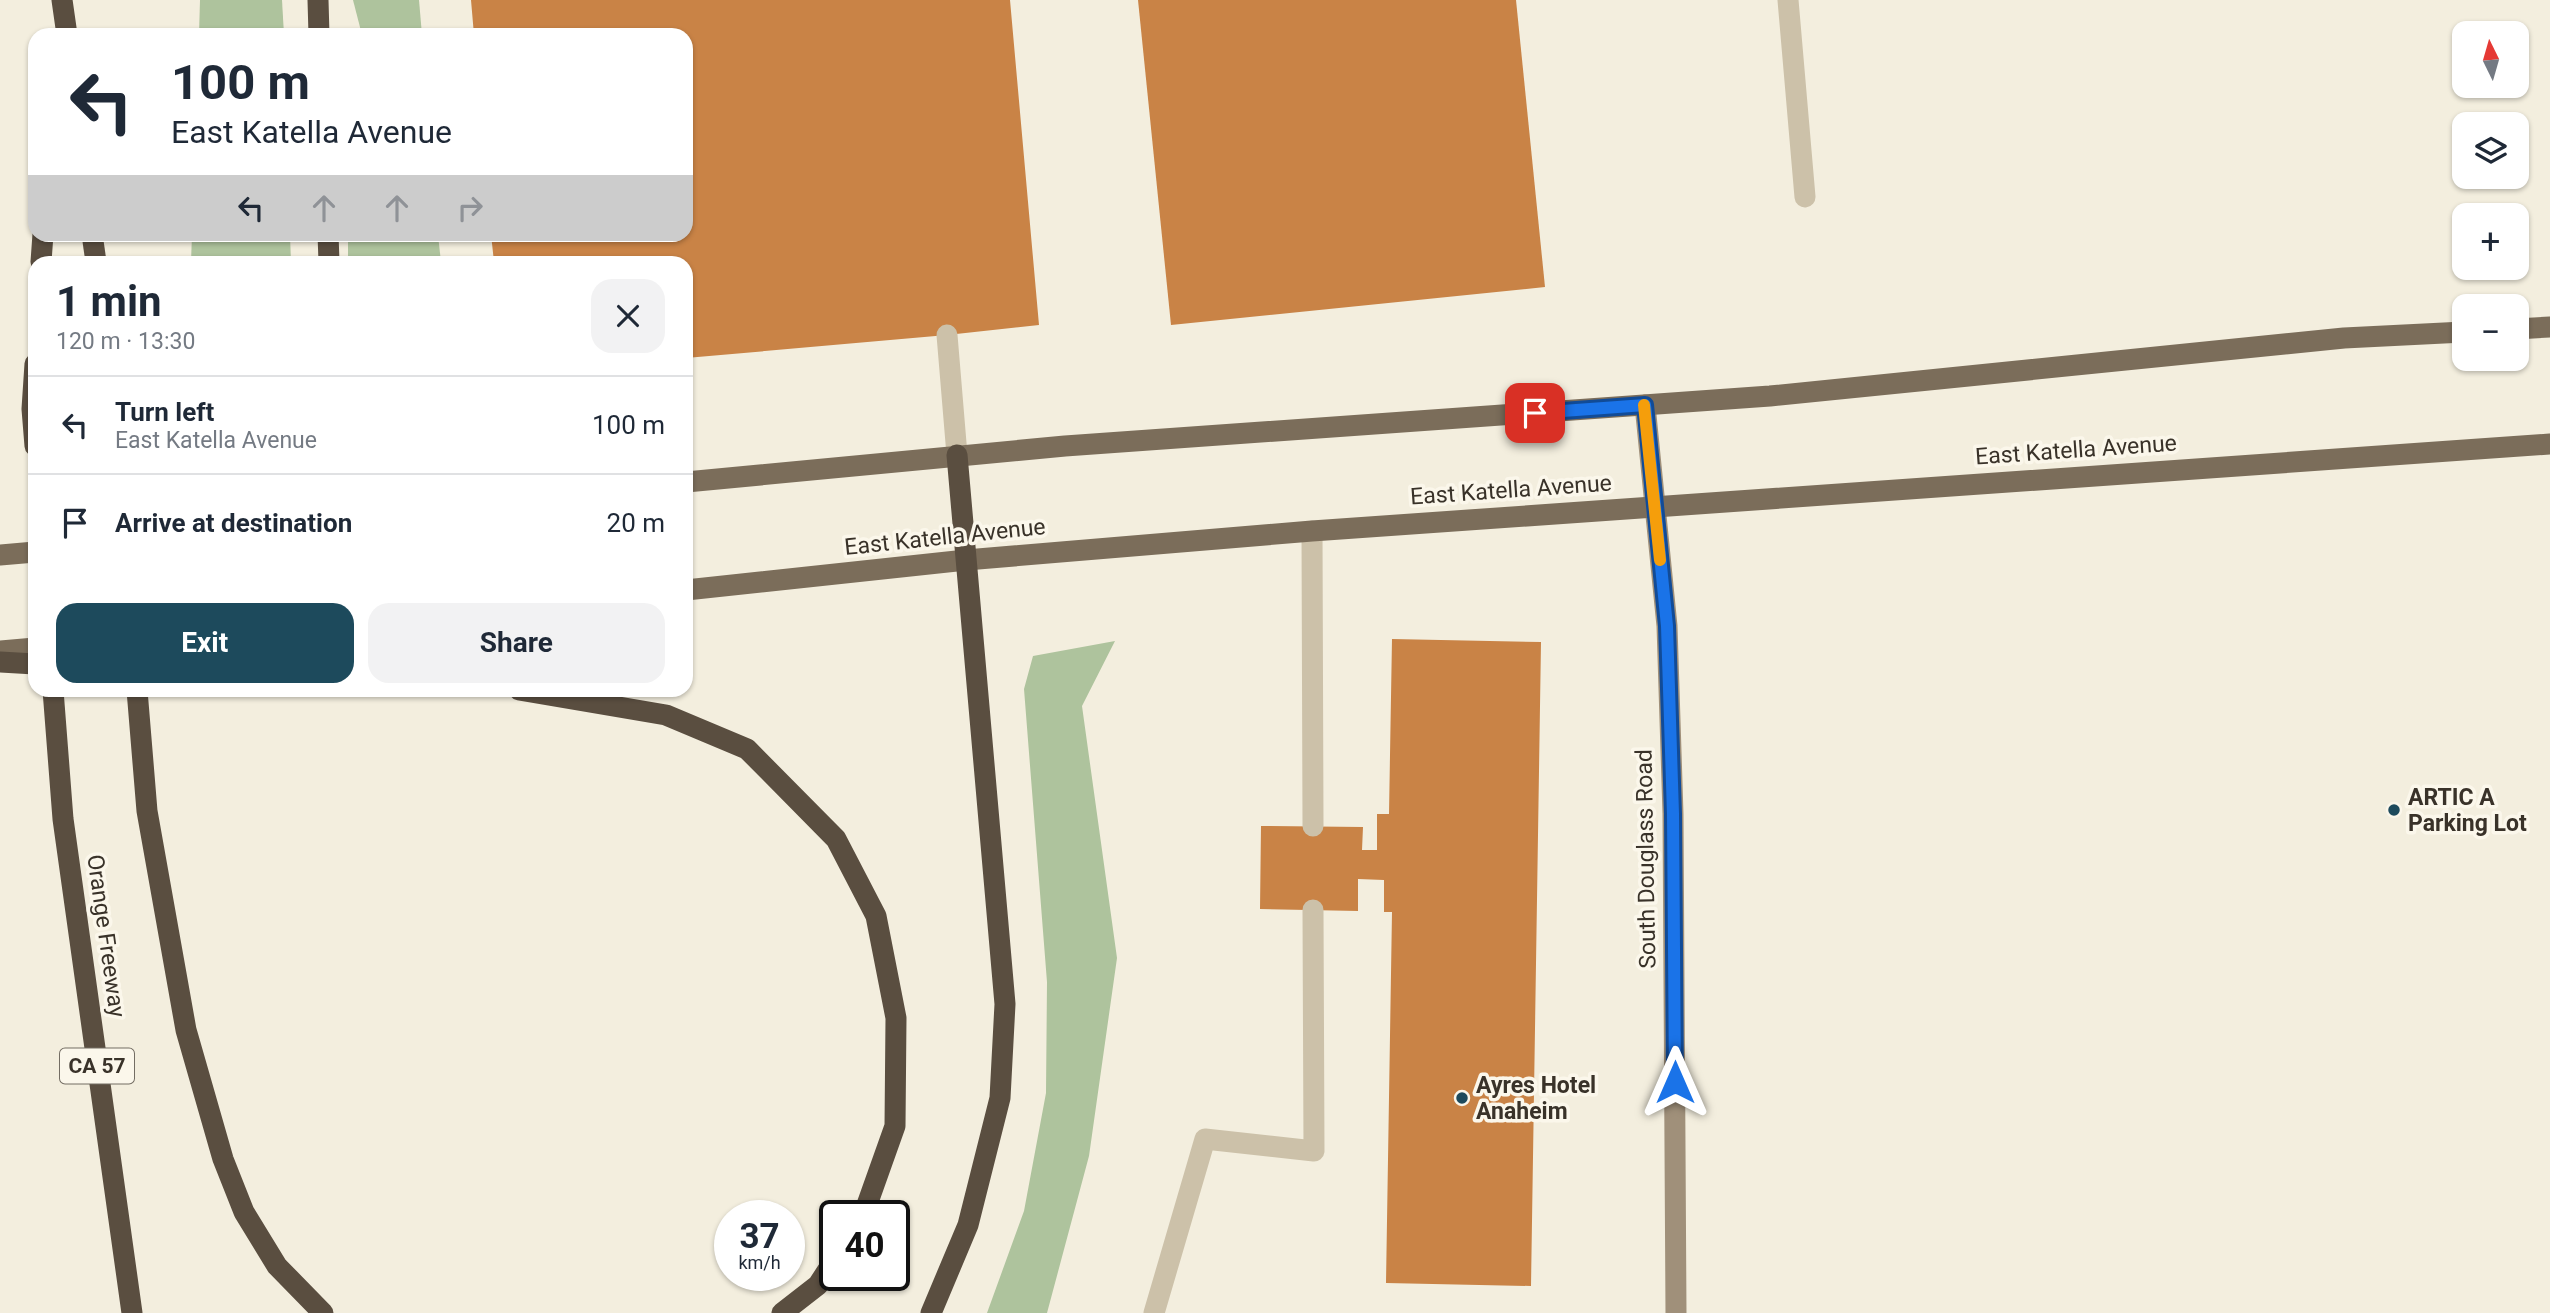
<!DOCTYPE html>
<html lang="en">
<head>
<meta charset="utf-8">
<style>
  :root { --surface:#fff; --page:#f2f2f3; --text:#1f2937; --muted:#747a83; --line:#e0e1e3; --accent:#1d4a5c }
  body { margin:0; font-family:Roboto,sans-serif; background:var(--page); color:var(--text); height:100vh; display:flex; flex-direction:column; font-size:26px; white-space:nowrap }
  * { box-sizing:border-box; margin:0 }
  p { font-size:23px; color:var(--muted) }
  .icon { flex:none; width:38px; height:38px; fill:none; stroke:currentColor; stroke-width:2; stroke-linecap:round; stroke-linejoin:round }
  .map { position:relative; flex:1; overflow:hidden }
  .sheet { position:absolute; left:28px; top:256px; width:665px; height:441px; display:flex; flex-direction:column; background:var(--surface); border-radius:21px; box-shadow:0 2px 5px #0004 }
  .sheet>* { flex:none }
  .banner { position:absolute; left:28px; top:28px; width:665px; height:214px; border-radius:21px; box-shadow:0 2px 5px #0004; background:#fff; color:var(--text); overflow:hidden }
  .needle { width:46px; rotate:355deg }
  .fabs { position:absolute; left:2452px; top:21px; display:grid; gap:14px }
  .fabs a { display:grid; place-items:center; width:77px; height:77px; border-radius:14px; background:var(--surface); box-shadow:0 2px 5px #0004; font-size:35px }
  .speed { position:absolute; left:714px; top:1200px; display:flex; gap:14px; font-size:35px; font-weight:700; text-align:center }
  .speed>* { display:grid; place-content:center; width:91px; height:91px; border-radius:50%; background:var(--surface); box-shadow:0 2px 5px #0004; line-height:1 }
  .speed small { font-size:18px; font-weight:400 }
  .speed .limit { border:4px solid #111; border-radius:10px; background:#fff; color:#111 }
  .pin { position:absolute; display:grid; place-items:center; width:60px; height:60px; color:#fff; margin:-30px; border-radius:14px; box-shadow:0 4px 10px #0006 }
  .me { position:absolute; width:77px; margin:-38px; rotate:0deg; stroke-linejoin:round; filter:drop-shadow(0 0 5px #0008) }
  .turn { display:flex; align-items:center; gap:24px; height:147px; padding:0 28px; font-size:32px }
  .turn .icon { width:91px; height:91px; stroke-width:2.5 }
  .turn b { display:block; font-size:49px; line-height:60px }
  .lanes { display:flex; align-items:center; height:66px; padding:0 28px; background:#0003; justify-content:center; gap:35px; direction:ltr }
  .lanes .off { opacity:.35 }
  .round { display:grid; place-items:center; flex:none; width:74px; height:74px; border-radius:21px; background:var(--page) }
  .head { display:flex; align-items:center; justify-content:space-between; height:119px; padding:0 28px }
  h1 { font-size:42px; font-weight:700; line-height:52px }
  .action { display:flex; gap:14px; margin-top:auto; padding:14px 28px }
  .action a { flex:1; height:80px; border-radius:21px; background:var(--accent); color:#fff; font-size:28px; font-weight:700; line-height:80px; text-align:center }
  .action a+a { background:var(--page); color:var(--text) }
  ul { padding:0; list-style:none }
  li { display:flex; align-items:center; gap:21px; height:98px; padding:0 28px; border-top:2px solid var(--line) }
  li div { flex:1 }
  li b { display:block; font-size:26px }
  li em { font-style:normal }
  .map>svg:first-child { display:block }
  .green { fill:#aec39d }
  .building { fill:#c98346 }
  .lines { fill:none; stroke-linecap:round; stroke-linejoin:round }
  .lane { stroke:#ccc1a9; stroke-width:21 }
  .secondary { stroke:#a0907a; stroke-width:21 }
  .primary { stroke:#7b6d5a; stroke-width:21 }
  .highway { stroke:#5a4e40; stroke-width:21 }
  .route-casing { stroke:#114b97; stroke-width:18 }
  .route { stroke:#1a73e8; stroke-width:12 }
  .slow { stroke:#f59e0b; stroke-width:12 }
  .poi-dot { fill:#1d4a5c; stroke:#fbf7eb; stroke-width:2.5 }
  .labels { text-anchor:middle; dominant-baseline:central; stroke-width:7; stroke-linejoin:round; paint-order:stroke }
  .shield { fill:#fbf7eb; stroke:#736d63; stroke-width:2 }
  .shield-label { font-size:21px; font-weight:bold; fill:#393229 }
  .street-label { font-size:23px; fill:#393229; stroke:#fbf7eb }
  .poi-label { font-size:23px; font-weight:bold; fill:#393229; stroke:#fbf7eb; text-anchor:start }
</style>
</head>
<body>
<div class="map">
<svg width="2550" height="1313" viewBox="0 0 2550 1313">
  <rect width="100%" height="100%" fill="#f3eede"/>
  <!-- green -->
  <g class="green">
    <path d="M200 0H282L284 35H199Z"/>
    <path d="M353 0H419L422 35H362Z"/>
    <path d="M192 235H290L291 262H191Z"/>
    <path d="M348 235H438L441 262H348Z"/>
    <path d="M1115 641 1082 706 1117 958 1089 1156 1047 1313H987L1024 1211 1046 1093 1047 982 1024 689 1033 656Z"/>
  </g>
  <!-- building -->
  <g class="building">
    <path d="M471 0H1010L1039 325 947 335 686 358V262H494L491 234H686V35H474Z"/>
    <path d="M1138 0H1516L1545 287 1171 325Z"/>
    <path d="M1392 639 1541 642 1531 1286 1386 1283 1392 912H1384V880L1358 879V911L1260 909 1261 826 1363 827 1362 850H1377V814H1389Z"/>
  </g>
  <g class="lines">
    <!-- lane -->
    <g class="lane">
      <path d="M1788 0 1805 197"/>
      <path d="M947 335 957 455"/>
      <path d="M1312 531 1313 826"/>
      <path d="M1154 1313 1205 1139 1314 1151 1313 910"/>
    </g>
    <!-- secondary -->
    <path class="secondary" d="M1645 405 1667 626 1673 814 1676 1313"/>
    <!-- primary -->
    <g class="primary">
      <path d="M2516 329 2550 327"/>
      <path d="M686 482 1065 446 1770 396 2344 338 2464 332"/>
      <path d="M0 555 35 552"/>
      <path d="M686 590 966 560 1312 531 2550 444"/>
      <path d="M0 651 35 648"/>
    </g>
    <!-- highway -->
    <g class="highway">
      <path d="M62 0 67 35"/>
      <path d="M318 0 319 35"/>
      <path d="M92 234 96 262"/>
      <path d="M328 234 329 262"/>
      <path d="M41 262 43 234"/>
      <path d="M35 364 32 409 35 446"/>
      <path d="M0 662 35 664"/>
      <path d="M53 690 63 819 132 1313"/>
      <path d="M137 690 147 811 186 1030 223 1159 244 1212 277 1266 323 1313"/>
      <path d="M519 690 666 715 747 749 836 839 876 916 896 1018 895 1126 863 1216"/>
      <path d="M782 1313 818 1285 835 1259"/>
      <path d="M931 1313 968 1225 1000 1098 1005 1004 957 455"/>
    </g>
  </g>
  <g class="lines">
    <!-- route casing -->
    <g class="route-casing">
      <path id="route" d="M1535 413 1645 405 1667 626 1673 814 1675 1082"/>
    </g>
    <!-- route -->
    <use href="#route" class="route"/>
    <!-- slow -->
    <path class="slow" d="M1644 405 1660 560"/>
  </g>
  <!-- markers -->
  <g class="poi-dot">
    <circle cx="2394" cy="810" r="7"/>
    <circle cx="1462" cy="1098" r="7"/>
  </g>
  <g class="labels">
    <!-- shield labels -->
    <rect class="shield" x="60" y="1048.5" width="74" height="35" rx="5"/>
    <g class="shield-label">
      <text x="97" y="1066">CA 57</text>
    </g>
    <!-- street labels -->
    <g class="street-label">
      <text transform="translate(2076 450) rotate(-4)">East Katella Avenue</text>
      <text transform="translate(1511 490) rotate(-4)">East Katella Avenue</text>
      <text transform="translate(945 537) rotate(-6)">East Katella Avenue</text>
      <text transform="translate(1646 859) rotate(-91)">South Douglass Road</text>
      <text transform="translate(106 936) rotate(82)">Orange Freeway</text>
    </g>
    <!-- poi labels -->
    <g class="poi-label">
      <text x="2408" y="797">ARTIC A<tspan x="2408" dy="26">Parking Lot</tspan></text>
      <text x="1476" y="1085">Ayres Hotel<tspan x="1476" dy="26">Anaheim</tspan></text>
    </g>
  </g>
</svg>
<div class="fabs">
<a><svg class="needle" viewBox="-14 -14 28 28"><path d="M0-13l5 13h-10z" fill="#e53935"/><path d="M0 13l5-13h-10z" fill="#747a83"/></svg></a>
<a><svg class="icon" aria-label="layers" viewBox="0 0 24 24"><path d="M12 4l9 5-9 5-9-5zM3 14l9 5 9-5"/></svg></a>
<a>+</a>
<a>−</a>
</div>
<div class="speed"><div>37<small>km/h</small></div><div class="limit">40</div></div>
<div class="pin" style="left:1535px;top:413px;background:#d93025"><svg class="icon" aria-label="arrive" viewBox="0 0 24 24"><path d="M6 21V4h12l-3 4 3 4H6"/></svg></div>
<svg class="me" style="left:1675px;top:1082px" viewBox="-20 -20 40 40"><path d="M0-17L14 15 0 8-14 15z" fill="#1a73e8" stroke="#fff" stroke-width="4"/></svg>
<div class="banner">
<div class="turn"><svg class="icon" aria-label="left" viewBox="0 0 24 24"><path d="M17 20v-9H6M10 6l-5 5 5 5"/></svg><div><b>100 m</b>East Katella Avenue</div></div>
<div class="lanes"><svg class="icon" aria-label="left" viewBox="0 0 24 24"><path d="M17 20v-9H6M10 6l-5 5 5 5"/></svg><svg class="icon off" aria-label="ahead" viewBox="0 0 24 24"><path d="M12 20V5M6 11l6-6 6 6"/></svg><svg class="icon off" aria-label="ahead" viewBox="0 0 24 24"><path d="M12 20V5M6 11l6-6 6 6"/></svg><svg class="icon off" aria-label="right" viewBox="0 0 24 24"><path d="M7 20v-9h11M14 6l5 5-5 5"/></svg></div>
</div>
<section class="sheet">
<div class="head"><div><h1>1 min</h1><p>120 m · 13:30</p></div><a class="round"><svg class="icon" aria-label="close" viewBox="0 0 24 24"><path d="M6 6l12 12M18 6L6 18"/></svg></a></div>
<ul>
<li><svg class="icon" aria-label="left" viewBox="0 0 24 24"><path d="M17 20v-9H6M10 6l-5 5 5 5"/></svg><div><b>Turn left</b><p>East Katella Avenue</p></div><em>100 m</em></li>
<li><svg class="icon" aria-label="arrive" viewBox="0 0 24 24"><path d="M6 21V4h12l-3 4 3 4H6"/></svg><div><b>Arrive at destination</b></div><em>20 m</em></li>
</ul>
<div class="action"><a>Exit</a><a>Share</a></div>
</section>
</div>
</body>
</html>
